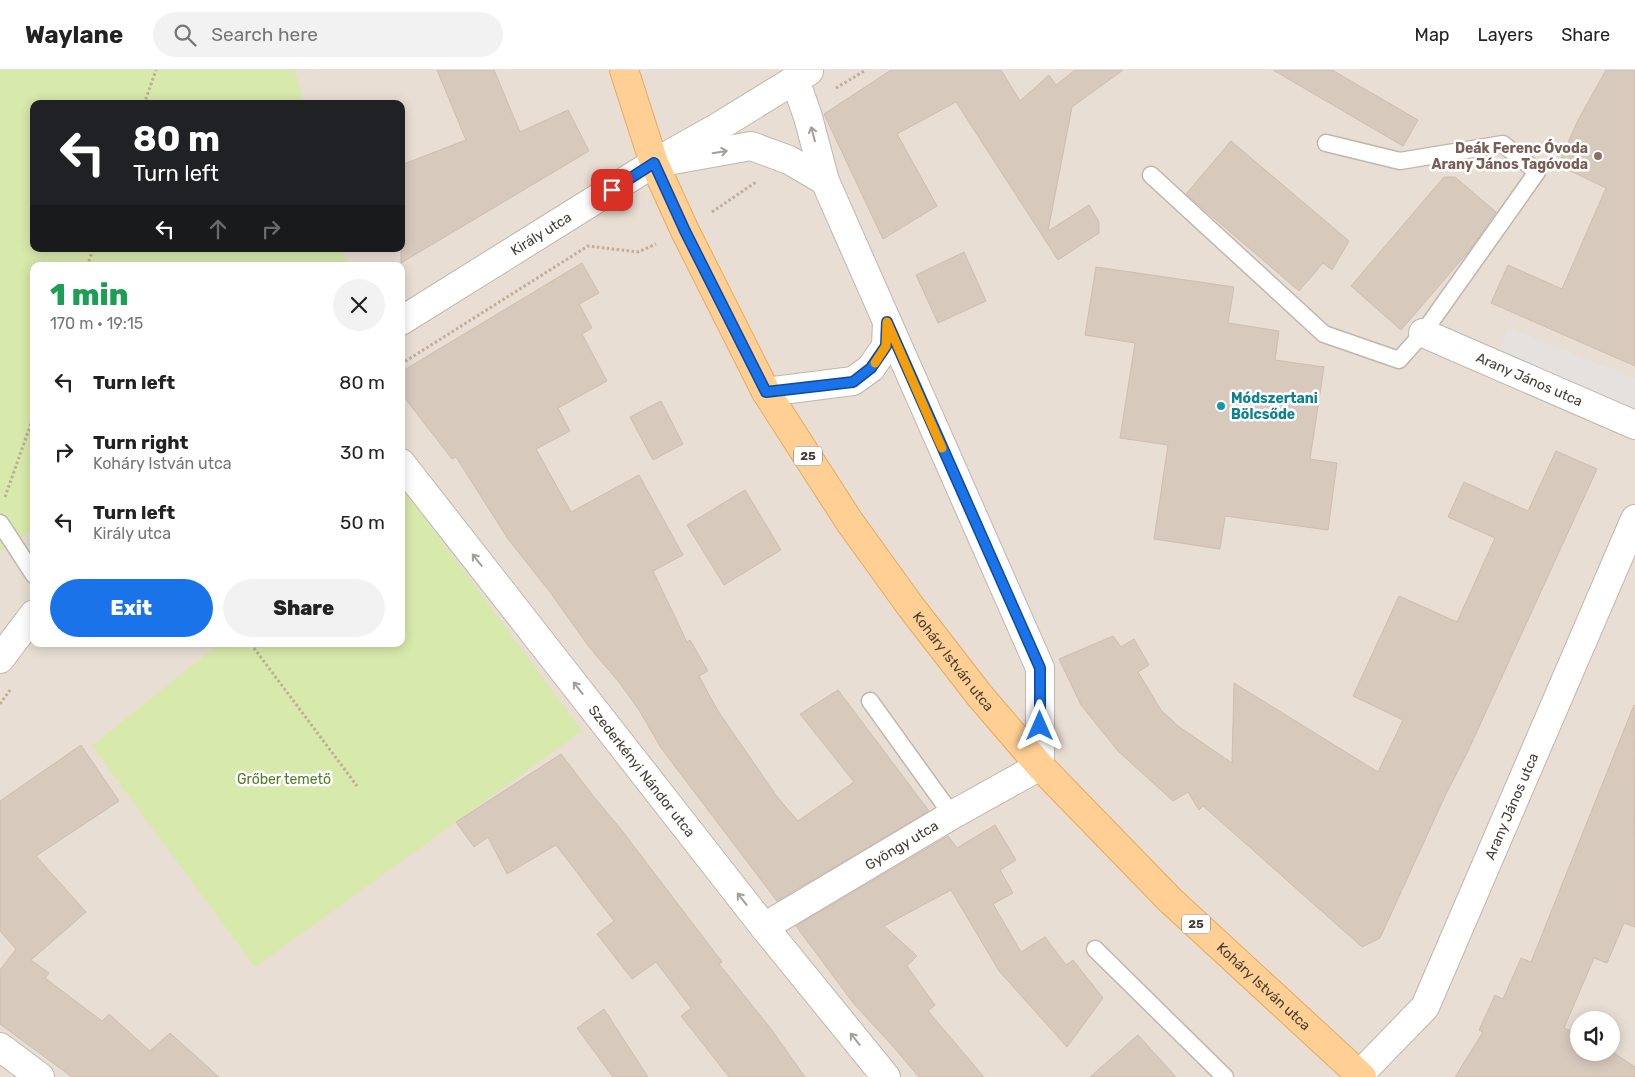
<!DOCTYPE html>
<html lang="en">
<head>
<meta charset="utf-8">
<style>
  :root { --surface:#fff; --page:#f2f2f2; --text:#222; --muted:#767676; --line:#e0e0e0; --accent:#1a73e8 }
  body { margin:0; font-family:Rubik,sans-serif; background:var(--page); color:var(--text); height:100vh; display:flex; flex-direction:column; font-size:19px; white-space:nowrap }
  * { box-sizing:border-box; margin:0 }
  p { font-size:16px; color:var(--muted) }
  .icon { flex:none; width:28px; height:28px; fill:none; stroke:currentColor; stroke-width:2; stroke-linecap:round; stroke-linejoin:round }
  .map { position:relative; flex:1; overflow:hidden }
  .details { position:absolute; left:30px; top:192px; width:375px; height:385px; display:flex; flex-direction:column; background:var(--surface); border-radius:10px; box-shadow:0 2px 12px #0003 }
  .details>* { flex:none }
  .banner { position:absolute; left:30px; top:30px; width:375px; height:152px; border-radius:10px; box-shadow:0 2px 12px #0003; background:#202124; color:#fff; overflow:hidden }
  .buttons { position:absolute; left:1570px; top:941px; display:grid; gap:10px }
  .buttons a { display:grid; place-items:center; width:50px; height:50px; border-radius:50%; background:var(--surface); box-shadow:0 2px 12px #0003; font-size:25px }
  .pin { position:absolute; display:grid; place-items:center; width:42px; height:42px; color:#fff; margin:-21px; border-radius:10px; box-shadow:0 2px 8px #0006 }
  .me { position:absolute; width:55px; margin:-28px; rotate:0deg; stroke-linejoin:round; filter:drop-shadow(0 0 4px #0008) }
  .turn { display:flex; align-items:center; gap:18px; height:105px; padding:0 20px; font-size:22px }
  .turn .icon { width:65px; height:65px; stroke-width:2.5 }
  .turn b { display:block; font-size:35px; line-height:42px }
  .lanes { display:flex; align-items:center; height:48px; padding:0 20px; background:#0003; justify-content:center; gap:25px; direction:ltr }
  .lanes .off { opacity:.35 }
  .round { display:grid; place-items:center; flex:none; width:52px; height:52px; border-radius:26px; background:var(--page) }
  .summary { display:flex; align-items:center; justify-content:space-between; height:85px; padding:0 20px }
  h1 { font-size:30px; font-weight:800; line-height:38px; color:#1e9e55 }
  .cta { display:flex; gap:10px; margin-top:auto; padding:10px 20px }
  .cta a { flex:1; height:58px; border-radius:30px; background:var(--accent); color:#fff; font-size:20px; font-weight:800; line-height:58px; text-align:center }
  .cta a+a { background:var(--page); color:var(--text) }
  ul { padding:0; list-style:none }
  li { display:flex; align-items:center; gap:15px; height:70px; padding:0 20px }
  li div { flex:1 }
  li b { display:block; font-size:19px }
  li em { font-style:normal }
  header { display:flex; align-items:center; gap:30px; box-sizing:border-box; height:70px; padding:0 25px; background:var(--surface); border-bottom:1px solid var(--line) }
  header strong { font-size:24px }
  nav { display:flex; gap:28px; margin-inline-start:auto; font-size:18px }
  .search { width:350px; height:45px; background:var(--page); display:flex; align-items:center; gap:12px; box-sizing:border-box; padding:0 18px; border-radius:28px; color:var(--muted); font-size:19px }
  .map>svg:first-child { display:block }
  .residential { fill:#e8ded3; fill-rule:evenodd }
  .green { fill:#d8e9ac }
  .parking { fill:#e4e1de }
  .building { fill:#d8c9bd; stroke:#d0bdad }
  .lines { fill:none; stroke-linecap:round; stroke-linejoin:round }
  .service-casing { stroke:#c2b6ab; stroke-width:19 }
  .minor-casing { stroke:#c2b6ab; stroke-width:30 }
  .primary-casing { stroke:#e8a95f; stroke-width:30 }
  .path { stroke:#c1ac98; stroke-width:3; stroke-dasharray:2.5 2.5; stroke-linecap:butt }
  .service { stroke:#fff; stroke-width:16 }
  .minor { stroke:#fff; stroke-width:28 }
  .primary { stroke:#ffcf93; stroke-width:28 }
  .oneway { stroke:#a29e9a }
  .route-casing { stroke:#114b97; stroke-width:12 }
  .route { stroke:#1a73e8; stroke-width:9 }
  .slow { stroke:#f59e0b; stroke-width:9 }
  .education-dot { fill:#8d6e63; stroke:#fff; stroke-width:2 }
  .culture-dot { fill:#0f9aa8; stroke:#fff; stroke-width:2 }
  .labels { text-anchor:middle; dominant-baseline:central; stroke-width:5; stroke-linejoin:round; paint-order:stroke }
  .shield { fill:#fff; stroke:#7e7772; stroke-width:1 }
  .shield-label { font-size:12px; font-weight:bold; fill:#463d35 }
  .education-label { font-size:14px; font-weight:bold; fill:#785e54; stroke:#fff; text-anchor:end }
  .street-label { font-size:14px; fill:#463d35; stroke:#fff }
  .culture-label { font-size:14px; font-weight:bold; fill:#0d838f; stroke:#fff; text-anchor:start }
  .park-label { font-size:14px; fill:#537a26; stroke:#fff }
</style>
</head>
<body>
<header>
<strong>Waylane</strong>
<div class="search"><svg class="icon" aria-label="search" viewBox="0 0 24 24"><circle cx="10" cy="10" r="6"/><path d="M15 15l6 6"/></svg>Search here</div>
<nav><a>Map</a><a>Layers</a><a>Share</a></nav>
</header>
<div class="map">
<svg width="1635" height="1007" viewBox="0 0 1635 1007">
  <rect width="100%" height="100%" fill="#f3ede5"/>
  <!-- residential -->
  <path class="residential" d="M0 0H1635V1007H0ZM34 34H401V179H34ZM34 196H401V574H34ZM1579 950H1611V982H1579Z"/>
  <!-- green -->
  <g class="green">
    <path d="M0 0H295L304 34H34V179H343L347 196H34V459L0 482Z"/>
    <path d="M407 424 582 661 255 897 92 676 219 574H401V428Z"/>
  </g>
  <!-- parking -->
  <path class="parking" d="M1509 258 1635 309V345L1493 293Z"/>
  <!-- building -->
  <g class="building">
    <path d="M437 0H494L520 62 568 40 589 81 401 193V95L466 70Z"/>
    <path d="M891 0H1001L1020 31 1049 5 1056 15 1075 0H1123L1072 37 1048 161 1089 135 1099 152V163L1058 190 956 32 897 64 937 136 883 169 824 44Z"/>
    <path d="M1273 0H1332L1418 50 1403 76Z"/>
    <path d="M1606 0H1635V296L1491 233 1508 195 1562 219 1606 118 1558 95 1578 50Z"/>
    <path d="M1231 71 1349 171 1332 200 1323 193 1299 221 1186 124Z"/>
    <path d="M1444 107H1455L1496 142 1469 181 1401 260 1351 216Z"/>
    <path d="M964 182 986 231 938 253 916 205Z"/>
    <path d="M582 193 599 223 579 234 592 258 582 264 607 311 558 338 570 361 536 379 571 442 639 405 683 485 653 501 687 572 690 570 708 601 699 606 718 641 778 728 798 751 854 712 800 644 838 620 929 741 777 831 661 678 639 640 619 612 589 577 550 522 508 469 456 387 452 389 401 323V302Z"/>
    <path d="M1096 197 1234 217 1228 253 1279 261 1275 290 1324 297 1310 389 1337 393 1328 460 1225 446 1220 479 1154 469 1168 375 1120 368 1135 273 1085 265Z"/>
    <path d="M661 331 683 374 653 390 630 347Z"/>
    <path d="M1556 381 1597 399 1468 681 1445 726 1380 868 1362 877 1228 758 1203 736 1199 740 1188 722 1173 731 1118 681 1081 635 1059 589 1113 566 1121 577 1134 569 1149 595 1138 602 1161 640 1178 656 1232 693 1234 613 1378 702 1403 650 1353 626 1399 526 1457 552 1495 468 1448 447 1464 412 1528 441Z"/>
    <path d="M745 420 781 480 724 515 687 455Z"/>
    <path d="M1634 635 1635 857 1624 853 1607 893 1594 888 1564 958 1579 964V982H1611V981L1635 997V1007H1455L1483 962 1479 960 1495 925 1503 929 1521 888 1531 892Z"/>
    <path d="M81 675 119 731 36 786 86 842 31 890 49 903 45 908 102 951 109 944 150 981 170 963 219 1007H72L0 954V900L16 879 0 861V731Z"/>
    <path d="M561 684 594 727 620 758 722 892 719 894 771 959 805 1007H729L681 946 691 938 656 892 632 909 597 864 614 851 556 775 507 804 488 767 474 777 456 752Z"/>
    <path d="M995 755 1016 790 1000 800 1013 823 993 834 1021 882 1045 867 1066 895 1073 890 1103 928 1067 977 999 901 951 820 884 856 917 886 907 896 935 935 928 941 984 1007H919L890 973 854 934 796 856 948 766 957 778Z"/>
    <path d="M604 939 648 1007H613L577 958Z"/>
    <path d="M1138 965 1176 1007H1090Z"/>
  </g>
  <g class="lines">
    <!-- service casing -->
    <g class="service-casing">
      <g id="service">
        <path d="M1151 105 1324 264 1399 290 1423 263 1537 102 1503 74 1400 91 1326 73"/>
        <path d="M0 453 34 505"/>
        <path d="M870 631 952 745"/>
        <path d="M1095 879 1225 1007"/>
      </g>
    </g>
    <!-- minor casing -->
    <g class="minor-casing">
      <g id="minor">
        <path d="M673 90 751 76 789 90 825 111"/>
        <path id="s1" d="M401 251 654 93 718 57 809 1"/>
        <path id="s2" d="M1423 263 1635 355"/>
        <path d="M766 322 853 311 871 298 886 276 887 252"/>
        <path id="s3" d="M401 393 764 857 886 1007"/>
        <path d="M0 589 34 544"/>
        <path id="s4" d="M764 857 952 745 1040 696V598L825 111 808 47 795 10"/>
        <path d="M0 977 40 1007"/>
        <path id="s5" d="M1360 1004 1425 937 1635 449"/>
      </g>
    </g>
    <!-- primary casing -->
    <g class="primary-casing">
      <g id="primary">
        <path id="s6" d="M624 0 654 93 685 161 766 322 849 451 911 537 980 626 1040 696 1170 830 1362 1007"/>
      </g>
    </g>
    <!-- path -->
    <g class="path">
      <path d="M836 18 866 0"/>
      <path d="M144 34 156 0"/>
      <path d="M712 142 756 112"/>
      <path d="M87 196 93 179"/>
      <path d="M401 294 588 176 638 182 656 174"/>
      <path d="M5 427 34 345"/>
      <path d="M251 574 357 716"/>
      <path d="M0 634 10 620"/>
    </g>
    <!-- service -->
    <use href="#service" class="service"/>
    <!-- minor -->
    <use href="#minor" class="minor"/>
    <!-- primary -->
    <use href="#primary" class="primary"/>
  </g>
  <!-- one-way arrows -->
  <defs><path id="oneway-shaft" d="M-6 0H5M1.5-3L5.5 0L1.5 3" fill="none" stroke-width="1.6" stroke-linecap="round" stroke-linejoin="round" transform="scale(1.25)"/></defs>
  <g class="oneway">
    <use href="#oneway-shaft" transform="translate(813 64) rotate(-105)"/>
    <use href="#oneway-shaft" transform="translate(720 82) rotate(-10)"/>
    <use href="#oneway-shaft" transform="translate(477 490) rotate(-128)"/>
    <use href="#oneway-shaft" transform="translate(578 618) rotate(-128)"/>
    <use href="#oneway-shaft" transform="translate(742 829) rotate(-128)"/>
    <use href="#oneway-shaft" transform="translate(855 969) rotate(-129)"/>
  </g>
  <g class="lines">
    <!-- route casing -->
    <g class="route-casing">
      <path id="route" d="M612 120 654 93 685 161 766 322 853 312 871 298 886 276 887 252 1040 598V656"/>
    </g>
    <!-- route -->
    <use href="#route" class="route"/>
    <!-- slow -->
    <path class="slow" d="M875 293 886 276 887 252 942 378"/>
  </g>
  <!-- markers -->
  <circle class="education-dot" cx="1598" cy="86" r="5"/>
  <circle class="culture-dot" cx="1221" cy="336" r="5"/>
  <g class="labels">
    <!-- shield labels -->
    <g class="shield">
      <rect x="794" y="376.5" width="28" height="19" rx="4"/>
      <rect x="1182" y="844.5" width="28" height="19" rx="4"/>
    </g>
    <g class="shield-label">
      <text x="808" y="386">25</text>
      <text x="1196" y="854">25</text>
    </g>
    <!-- education labels -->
    <g class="education-label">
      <text x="1588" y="78">Deák Ferenc Óvoda<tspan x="1588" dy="16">Arany János Tagóvoda</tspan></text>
    </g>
    <!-- street labels -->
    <g class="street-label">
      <text stroke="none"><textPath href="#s1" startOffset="165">Király utca</textPath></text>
      <text stroke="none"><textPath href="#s2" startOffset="116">Arany János utca</textPath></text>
      <text stroke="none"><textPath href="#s6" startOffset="681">Koháry István utca</textPath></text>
      <text stroke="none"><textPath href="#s3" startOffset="391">Szederkényi Nándor utca</textPath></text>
      <text stroke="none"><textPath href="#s5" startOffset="312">Arany János utca</textPath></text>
      <text stroke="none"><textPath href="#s4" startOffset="160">Gyöngy utca</textPath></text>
      <text stroke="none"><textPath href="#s6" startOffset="1131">Koháry István utca</textPath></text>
    </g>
    <!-- culture labels -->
    <g class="culture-label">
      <text x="1231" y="328">Módszertani<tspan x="1231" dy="16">Bölcsőde</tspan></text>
    </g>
    <!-- park labels -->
    <g class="park-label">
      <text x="284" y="709">Grőber temető</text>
    </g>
  </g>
</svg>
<div class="buttons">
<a><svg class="icon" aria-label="sound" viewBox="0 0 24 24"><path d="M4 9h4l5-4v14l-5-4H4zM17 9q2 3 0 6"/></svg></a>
</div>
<div class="pin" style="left:612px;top:120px;background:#d93025"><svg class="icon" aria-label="arrive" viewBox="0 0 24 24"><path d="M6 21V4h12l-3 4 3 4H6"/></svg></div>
<svg class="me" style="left:1040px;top:656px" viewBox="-20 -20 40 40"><path d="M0-17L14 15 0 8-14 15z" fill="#1a73e8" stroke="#fff" stroke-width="4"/></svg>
<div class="banner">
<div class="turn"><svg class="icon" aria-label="left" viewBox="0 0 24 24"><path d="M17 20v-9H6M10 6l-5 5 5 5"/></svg><div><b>80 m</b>Turn left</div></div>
<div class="lanes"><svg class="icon" aria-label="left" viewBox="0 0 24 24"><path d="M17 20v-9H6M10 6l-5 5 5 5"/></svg><svg class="icon off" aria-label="ahead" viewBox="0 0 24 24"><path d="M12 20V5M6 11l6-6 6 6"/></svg><svg class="icon off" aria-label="right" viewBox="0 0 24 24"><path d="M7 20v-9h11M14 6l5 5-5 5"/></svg></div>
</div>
<section class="details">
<div class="summary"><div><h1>1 min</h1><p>170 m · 19:15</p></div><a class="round"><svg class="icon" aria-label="close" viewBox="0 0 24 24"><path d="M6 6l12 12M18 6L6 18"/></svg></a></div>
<ul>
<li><svg class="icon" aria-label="left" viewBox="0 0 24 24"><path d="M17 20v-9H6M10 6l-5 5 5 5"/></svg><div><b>Turn left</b></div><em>80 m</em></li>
<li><svg class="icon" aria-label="right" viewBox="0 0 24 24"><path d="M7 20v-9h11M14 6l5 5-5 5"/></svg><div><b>Turn right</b><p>Koháry István utca</p></div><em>30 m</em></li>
<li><svg class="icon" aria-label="left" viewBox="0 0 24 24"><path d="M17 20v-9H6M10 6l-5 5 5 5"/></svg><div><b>Turn left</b><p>Király utca</p></div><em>50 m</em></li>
</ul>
<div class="cta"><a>Exit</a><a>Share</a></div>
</section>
</div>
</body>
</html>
